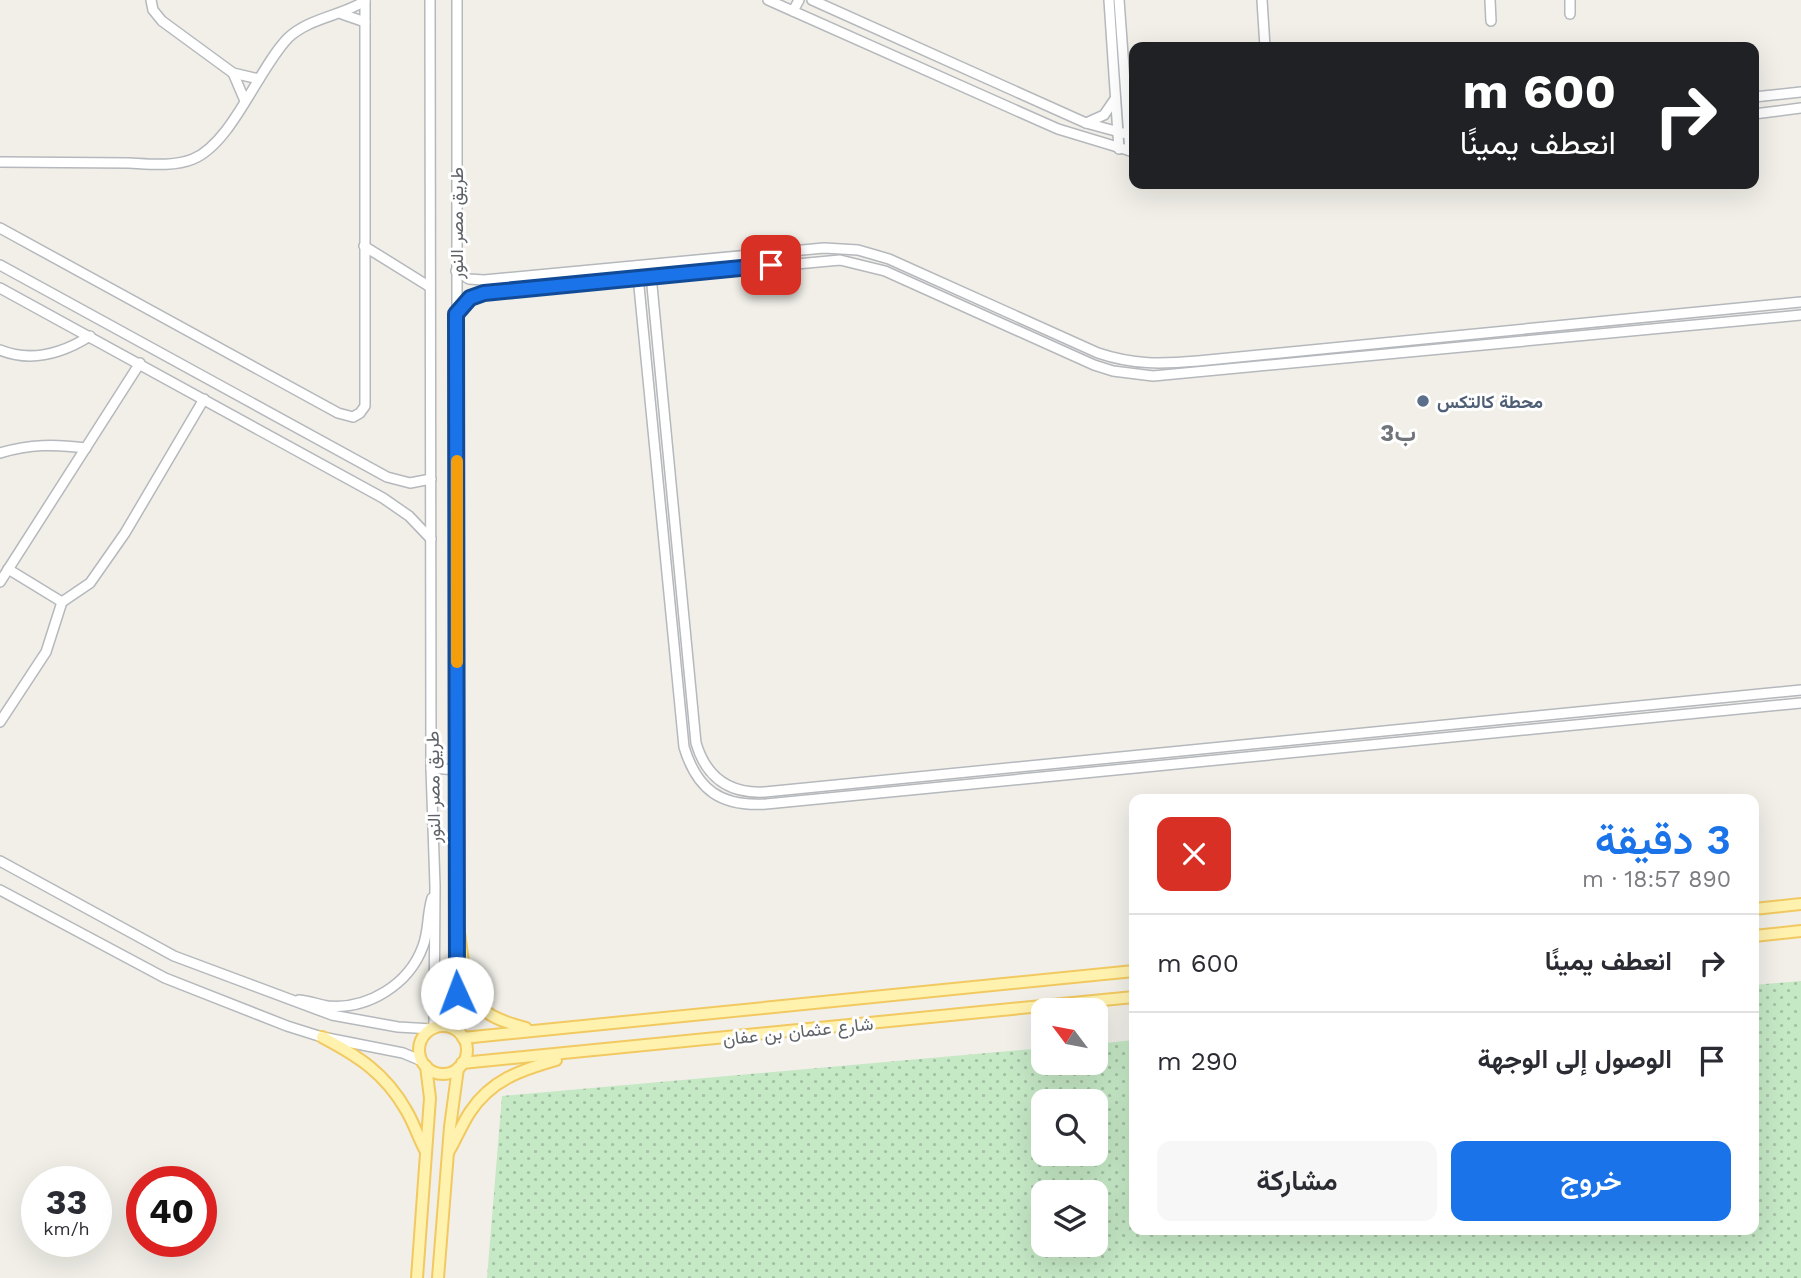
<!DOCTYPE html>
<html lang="ar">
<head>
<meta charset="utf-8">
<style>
  :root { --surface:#fff; --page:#f7f7f7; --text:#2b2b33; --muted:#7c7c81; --line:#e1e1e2; --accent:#1a73e8 }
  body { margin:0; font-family:"Work Sans",Vazirmatn,sans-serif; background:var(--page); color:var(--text); direction:rtl; height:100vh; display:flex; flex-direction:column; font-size:26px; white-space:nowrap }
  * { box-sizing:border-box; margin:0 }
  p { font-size:23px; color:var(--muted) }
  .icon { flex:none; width:38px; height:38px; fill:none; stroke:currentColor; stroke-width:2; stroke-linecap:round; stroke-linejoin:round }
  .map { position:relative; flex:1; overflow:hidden; direction:ltr }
  .panel { position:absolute; left:1129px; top:794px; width:630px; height:441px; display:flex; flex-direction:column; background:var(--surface); border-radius:14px; box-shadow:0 7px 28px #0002; direction:rtl }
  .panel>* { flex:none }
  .hud { position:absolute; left:1129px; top:42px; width:630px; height:147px; border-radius:14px; box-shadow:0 7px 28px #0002; direction:rtl; background:#202124; color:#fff; overflow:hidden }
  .needle { width:46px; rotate:302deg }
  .tools { position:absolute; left:1031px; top:998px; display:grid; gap:14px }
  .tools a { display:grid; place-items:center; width:77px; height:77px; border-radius:14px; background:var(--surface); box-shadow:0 7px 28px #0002; font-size:35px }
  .speed { position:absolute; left:21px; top:1166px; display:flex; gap:14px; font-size:35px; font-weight:700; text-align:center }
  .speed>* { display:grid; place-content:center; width:91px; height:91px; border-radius:50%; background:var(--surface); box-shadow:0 7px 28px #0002; line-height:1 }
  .speed small { font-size:18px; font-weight:400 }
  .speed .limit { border:10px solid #d22; background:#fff; color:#111 }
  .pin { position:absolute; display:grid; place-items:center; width:60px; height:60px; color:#fff; margin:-30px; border-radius:14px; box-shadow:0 4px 10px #0006 }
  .me { position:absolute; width:77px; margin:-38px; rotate:358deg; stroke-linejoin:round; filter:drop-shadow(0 0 5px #0008) }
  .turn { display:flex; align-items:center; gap:24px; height:147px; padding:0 28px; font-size:32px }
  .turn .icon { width:91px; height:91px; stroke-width:2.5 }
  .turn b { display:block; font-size:49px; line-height:60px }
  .round { display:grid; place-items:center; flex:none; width:74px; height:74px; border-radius:14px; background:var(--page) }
  .head { display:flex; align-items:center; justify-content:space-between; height:119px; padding:0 28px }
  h1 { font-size:42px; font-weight:600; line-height:52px; color:var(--accent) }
  .cta { display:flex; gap:14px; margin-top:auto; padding:14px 28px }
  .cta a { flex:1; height:80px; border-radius:14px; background:var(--accent); color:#fff; font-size:28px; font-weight:600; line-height:80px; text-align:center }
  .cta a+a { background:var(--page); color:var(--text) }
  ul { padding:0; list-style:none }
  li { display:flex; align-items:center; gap:21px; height:98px; padding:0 28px; border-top:2px solid var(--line) }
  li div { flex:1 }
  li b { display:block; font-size:26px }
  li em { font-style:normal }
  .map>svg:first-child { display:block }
  .green { fill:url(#green-dots); fill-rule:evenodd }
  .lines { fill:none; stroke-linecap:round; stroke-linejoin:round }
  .minor-casing { stroke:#b5b8bc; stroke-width:12 }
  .major-casing { stroke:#f2c960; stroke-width:14 }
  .minor { stroke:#fff; stroke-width:9 }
  .major { stroke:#fff2af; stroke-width:10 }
  .route-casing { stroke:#114b97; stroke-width:18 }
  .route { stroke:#1a73e8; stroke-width:12 }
  .slow { stroke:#f59e0b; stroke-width:12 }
  .service-dot { fill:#5c6f8a; stroke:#fff; stroke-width:2.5 }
  .labels { text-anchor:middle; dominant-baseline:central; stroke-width:6; stroke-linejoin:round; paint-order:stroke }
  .street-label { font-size:18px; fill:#5f6368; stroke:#fff }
  .service-label { font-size:18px; font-weight:bold; fill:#4e5e75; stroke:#fff; text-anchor:start }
  .district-label { font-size:24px; font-weight:bold; fill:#70757a; stroke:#fff }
</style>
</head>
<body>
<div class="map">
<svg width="1801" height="1278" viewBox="0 0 1801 1278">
  <defs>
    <pattern id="green-dots" width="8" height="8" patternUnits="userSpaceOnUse" patternTransform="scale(1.75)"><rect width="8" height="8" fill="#c5e8c5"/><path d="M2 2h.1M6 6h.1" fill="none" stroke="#a3c0a4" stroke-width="1.8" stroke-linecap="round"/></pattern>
  </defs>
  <rect width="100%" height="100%" fill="#f1efe8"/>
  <!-- green -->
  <path class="green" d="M1801 981V1278H487L502 1096 1043 1048V1062H1096V1044L1134 1040V1230H1754V985ZM1043 1101H1096V1153H1043ZM1043 1192H1096V1244H1043Z"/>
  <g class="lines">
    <!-- minor casing -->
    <g class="minor-casing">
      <g id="minor">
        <path d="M151 0 153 10 162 21 233 73 259 79"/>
        <path d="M430 0 431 768 435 886 434 1028"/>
        <path d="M768 0 1058 129 1134 152"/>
        <path d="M812 0 1086 123 1134 136"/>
        <path d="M1109 0 1119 149"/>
        <path d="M1119 0 1130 151"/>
        <path d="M1262 0 1265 47"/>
        <path d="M1490 0 1491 21"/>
        <path d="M1570 0V14"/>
        <path d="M793 11 799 0"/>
        <path d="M342 14 365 22"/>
        <path d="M233 73 245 101"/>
        <path d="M1754 97 1801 92"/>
        <path d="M1754 114 1801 108"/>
        <path d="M1086 123 1104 115 1115 99"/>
        <path d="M0 162C43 162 86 163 129 163 149 164 174 167 193 159 232 143 258 69 288 38 309 18 341 16 365 1"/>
        <path d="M0 228 338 413 353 417 360 413 365 406V0"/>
        <path d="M364 246 430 287"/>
        <path d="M0 265 387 477 410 483 431 479"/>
        <path d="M650 265 696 743C706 777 729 794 765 792L1801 690"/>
        <path d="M637 266 684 747C697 790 721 807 766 804L1801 703"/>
        <path d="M456 271 469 279 484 280 824 248 858 250 889 259 1098 353C1134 365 1161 364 1198 361L1801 302"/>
        <path d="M0 288 383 498 409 516 431 539"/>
        <path d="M456 314 470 298 484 293 840 260 885 271 1094 365 1113 371 1153 376 1801 315"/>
        <path d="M0 350C32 363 63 353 90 336"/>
        <path d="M0 453C30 444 55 444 86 448"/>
        <path d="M8 569 62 602"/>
        <path d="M0 582 140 363"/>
        <path d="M0 722 46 652 62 602 90 583 125 533 204 399"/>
        <path d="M431 768 457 770"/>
        <path d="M0 861 174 956 332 1015 398 1027 432 1029"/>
        <path d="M0 890 165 978 287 1026 322 1037 403 1053 422 1061"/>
        <path d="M457 923V0"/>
        <path d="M456 941V972L460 1034"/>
        <path d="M299 1000C309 1001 317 1004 327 1006 367 1010 409 985 423 946 429 930 427 914 432 898"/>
      </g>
    </g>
    <!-- major casing -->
    <g class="major-casing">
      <g id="major">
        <path d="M1754 909 1801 904"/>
        <path d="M457 918 466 984C476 1013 499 1021 526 1028"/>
        <path d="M1754 936 1801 931"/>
        <circle cx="443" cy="1050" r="24"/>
        <path d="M322 1037C358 1056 385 1073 406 1110 414 1123 418 1137 425 1150"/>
        <path d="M463 1038 1134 971"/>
        <path d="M462 1063 1134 997"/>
        <path d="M449 1151C456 1139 462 1124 470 1112 491 1080 521 1070 556 1060"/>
        <path d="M417 1278 430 1098 426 1066"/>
        <path d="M438 1278 450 1127 458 1068"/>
      </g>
    </g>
    <!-- minor -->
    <use href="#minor" class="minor"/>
    <!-- major -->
    <use href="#major" class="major"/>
  </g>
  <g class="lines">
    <!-- route casing -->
    <g class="route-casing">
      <path id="route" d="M457 993 456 314 470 298 484 293 771 265"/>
    </g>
    <!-- route -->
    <use href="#route" class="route"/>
    <!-- slow -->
    <path class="slow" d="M457 461V662"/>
  </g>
  <!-- markers -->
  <circle class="service-dot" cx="1423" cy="401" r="7"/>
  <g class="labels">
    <!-- street labels -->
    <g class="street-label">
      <text transform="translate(456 223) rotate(-90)">طريق مصر النور</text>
      <text transform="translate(433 787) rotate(-91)">طريق مصر النور</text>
      <text transform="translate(798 1031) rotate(-6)">شارع عثمان بن عفان</text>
    </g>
    <!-- service labels -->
    <g class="service-label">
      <text x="1437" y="401">محطة كالتكس</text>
    </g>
    <!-- district labels -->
    <g class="district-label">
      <text x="1398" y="433">ب3</text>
    </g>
  </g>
</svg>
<div class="tools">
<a><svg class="needle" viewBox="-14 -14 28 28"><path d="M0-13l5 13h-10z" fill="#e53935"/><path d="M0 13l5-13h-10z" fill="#7c7c81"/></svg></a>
<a><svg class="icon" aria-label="search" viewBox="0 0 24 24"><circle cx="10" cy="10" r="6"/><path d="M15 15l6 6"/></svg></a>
<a><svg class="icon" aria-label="layers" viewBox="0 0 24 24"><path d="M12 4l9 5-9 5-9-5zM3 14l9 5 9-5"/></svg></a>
</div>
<div class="speed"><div>33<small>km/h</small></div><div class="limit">40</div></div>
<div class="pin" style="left:771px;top:265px;background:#d93025"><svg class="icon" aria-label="arrive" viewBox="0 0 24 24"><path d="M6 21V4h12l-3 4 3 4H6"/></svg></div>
<svg class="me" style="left:457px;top:993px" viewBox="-20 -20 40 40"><circle r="19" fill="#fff"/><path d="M0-13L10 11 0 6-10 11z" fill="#1a73e8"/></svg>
<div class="hud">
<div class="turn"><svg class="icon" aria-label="right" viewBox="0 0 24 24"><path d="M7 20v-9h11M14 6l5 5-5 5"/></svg><div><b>600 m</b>انعطف يمينًا</div></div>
</div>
<section class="panel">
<div class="head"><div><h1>3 دقيقة</h1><p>890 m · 18:57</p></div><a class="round" style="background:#d93025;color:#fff"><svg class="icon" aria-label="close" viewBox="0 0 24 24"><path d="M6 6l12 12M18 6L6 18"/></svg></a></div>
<ul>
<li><svg class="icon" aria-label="right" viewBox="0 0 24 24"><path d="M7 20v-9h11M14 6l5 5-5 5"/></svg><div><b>انعطف يمينًا</b></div><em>600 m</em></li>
<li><svg class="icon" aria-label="arrive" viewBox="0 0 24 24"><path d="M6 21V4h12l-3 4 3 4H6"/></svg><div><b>الوصول إلى الوجهة</b></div><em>290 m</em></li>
</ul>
<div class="cta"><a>خروج</a><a>مشاركة</a></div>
</section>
</div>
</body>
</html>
